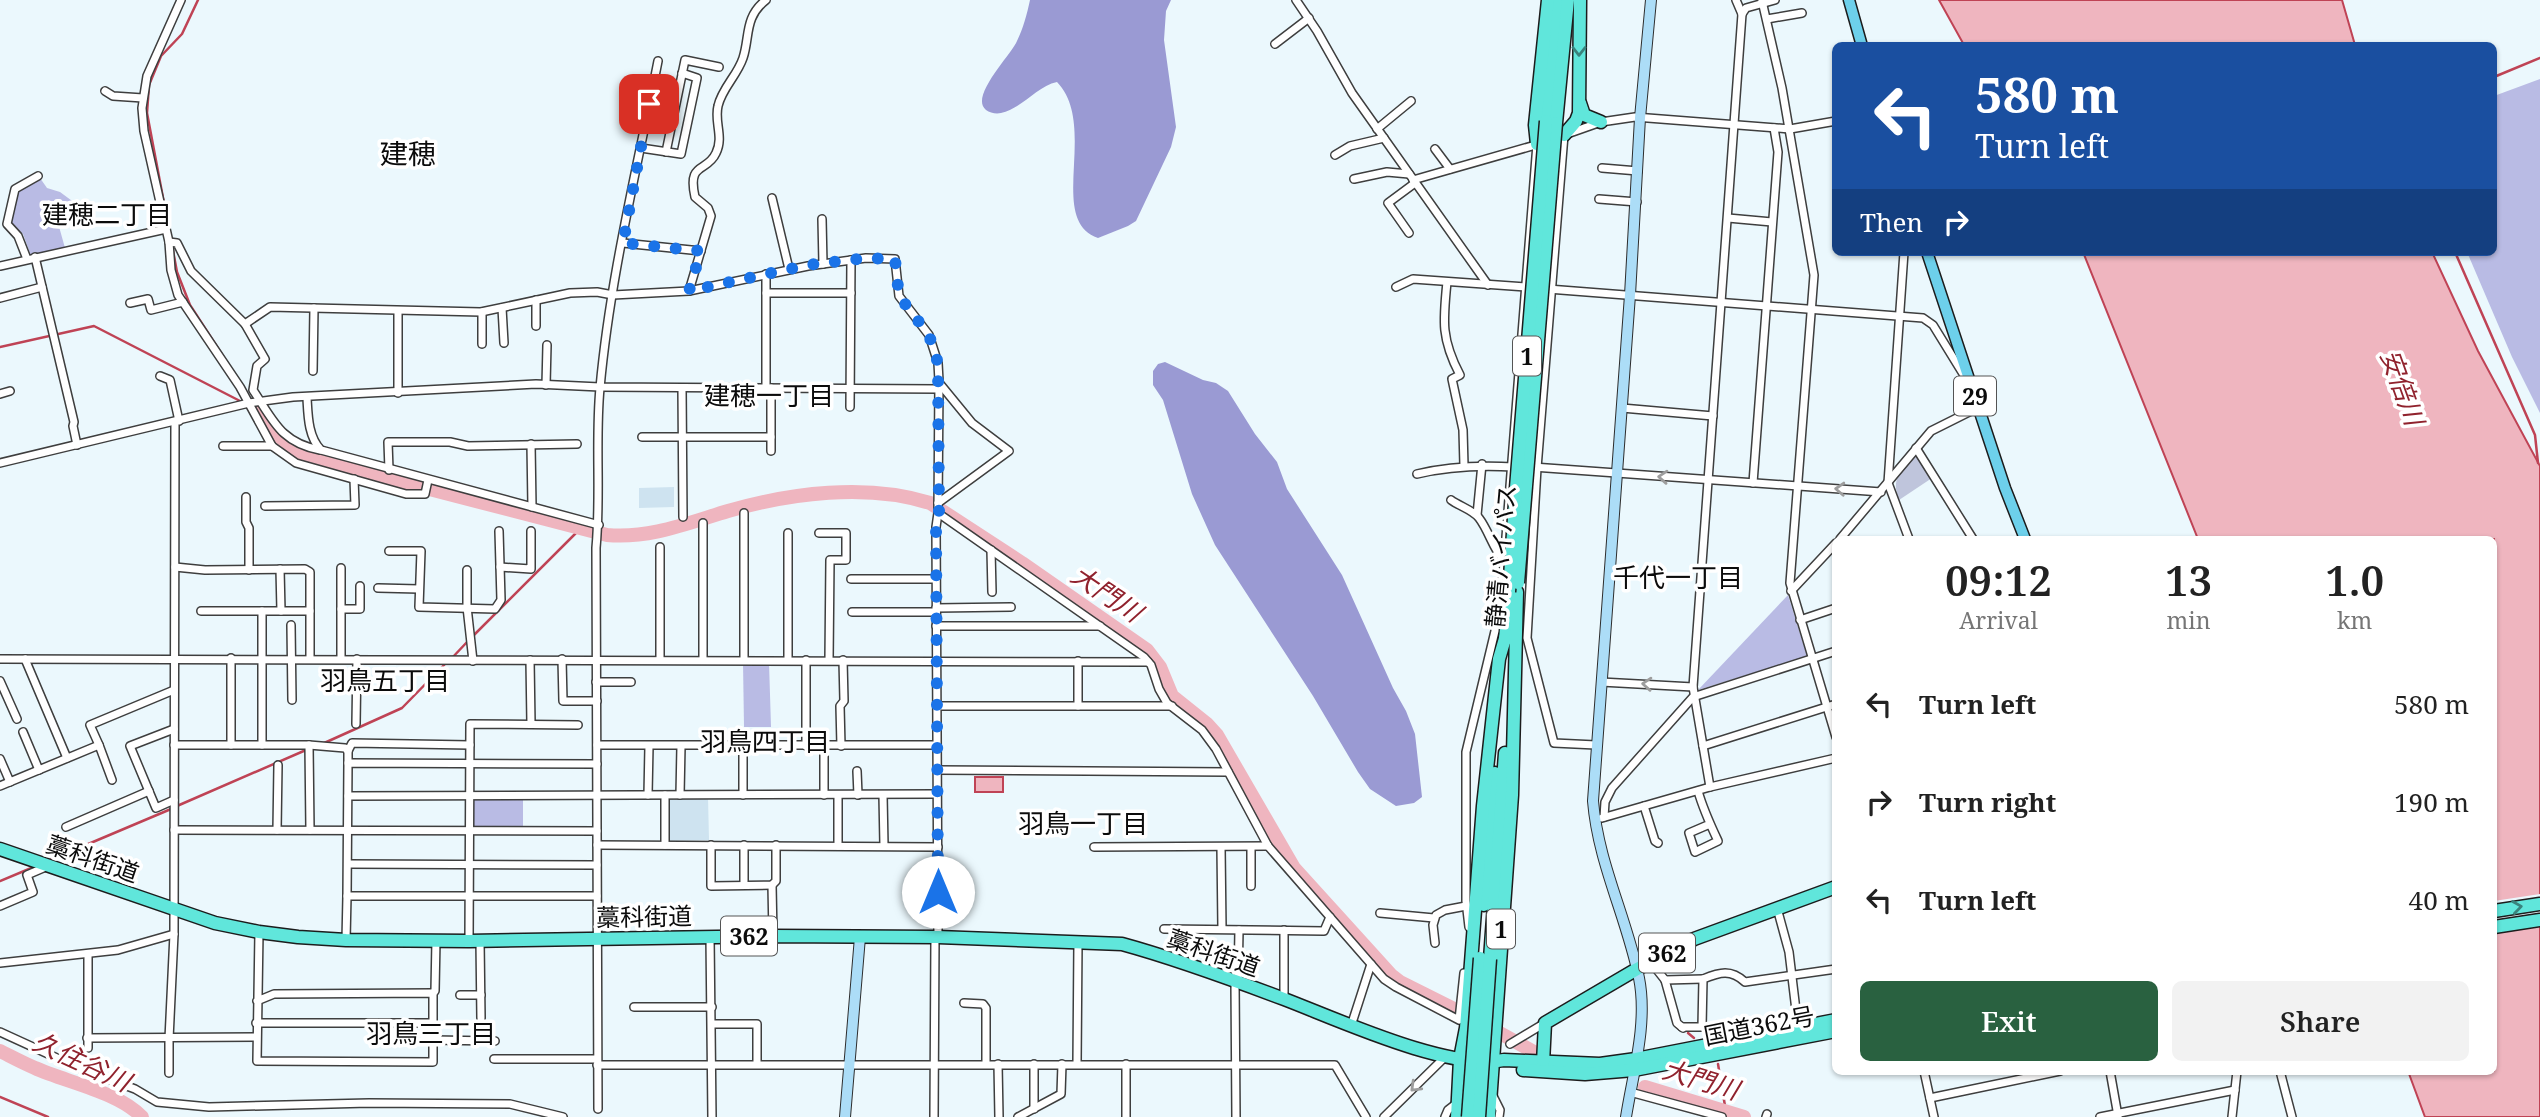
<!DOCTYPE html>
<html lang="en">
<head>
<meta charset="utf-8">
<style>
  :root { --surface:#fff; --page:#f2f2f2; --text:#222; --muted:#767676; --accent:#296140 }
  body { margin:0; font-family:"Noto Serif","Noto Sans JP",serif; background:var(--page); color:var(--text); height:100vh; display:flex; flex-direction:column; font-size:26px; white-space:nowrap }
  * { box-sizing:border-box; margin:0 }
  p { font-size:23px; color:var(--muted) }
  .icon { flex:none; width:38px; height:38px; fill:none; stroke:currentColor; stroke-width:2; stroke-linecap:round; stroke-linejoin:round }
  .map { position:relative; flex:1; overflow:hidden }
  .panel { position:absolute; left:1832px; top:536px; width:665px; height:539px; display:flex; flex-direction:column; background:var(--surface); border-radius:10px; box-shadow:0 2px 5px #0004 }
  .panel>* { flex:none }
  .hud { position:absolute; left:1832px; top:42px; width:665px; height:214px; border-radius:10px; box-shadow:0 2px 5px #0004; background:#1a4fa0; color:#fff; overflow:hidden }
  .pin { position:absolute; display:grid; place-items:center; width:60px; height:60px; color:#fff; margin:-30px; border-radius:14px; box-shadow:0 4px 10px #0006 }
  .me { position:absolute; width:77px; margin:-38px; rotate:0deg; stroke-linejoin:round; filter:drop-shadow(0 0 5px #0008) }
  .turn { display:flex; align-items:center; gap:24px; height:147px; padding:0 28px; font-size:32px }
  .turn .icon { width:91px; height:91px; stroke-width:2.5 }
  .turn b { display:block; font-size:49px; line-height:60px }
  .then { display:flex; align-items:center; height:66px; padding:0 28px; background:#0003; gap:14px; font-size:26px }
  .eta { display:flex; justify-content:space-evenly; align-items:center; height:119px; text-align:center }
  .eta b { font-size:42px; font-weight:600; line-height:49px }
  .action { display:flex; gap:14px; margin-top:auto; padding:14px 28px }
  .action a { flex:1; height:80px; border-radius:10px; background:var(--accent); color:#fff; font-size:28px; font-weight:600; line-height:80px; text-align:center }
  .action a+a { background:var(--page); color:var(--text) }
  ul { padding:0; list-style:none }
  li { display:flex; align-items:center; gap:21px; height:98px; padding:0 28px }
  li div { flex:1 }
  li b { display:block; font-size:26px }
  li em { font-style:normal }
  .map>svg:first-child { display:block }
  .farmland { fill:#cee3f0 }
  .green { fill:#b9bbe4 }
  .forest { fill:#9a9ad3 }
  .cemetery { fill:#bfc5dc }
  .water { fill:#efb5bf; stroke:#bf4355; stroke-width:2 }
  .pier { fill:#ebf8fd }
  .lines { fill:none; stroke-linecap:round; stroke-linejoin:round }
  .stream { stroke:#bf4355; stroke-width:2.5 }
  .river { stroke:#efb5bf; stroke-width:14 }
  .street-casing { stroke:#3e3e3e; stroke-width:10 }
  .secondary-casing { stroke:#2d2d2d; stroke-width:12 }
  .primary-casing { stroke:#1c1c1c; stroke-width:13 }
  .highway-casing { stroke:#1c1c1c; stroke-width:15 }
  .street { stroke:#fff; stroke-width:7 }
  .secondary { stroke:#acddf7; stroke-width:10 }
  .primary { stroke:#6dd0eb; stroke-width:10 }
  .highway { stroke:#60e6db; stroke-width:12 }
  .highway-bridge-casing { stroke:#1c1c1c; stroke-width:15; stroke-linecap:butt }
  .highway-bridge { stroke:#60e6db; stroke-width:12 }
  .oneway { stroke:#3a837d }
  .oneway2 { stroke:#9d9d9d }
  .route { stroke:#1a73e8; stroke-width:12; stroke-dasharray:0 21.6 }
  .labels { text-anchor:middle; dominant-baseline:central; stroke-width:7; stroke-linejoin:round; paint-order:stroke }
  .shield { fill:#fff; stroke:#545454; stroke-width:2 }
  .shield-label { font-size:23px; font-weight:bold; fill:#0b0b0b }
  .street-label { font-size:24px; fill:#0b0b0b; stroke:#fff }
  .neighbourhood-label { font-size:26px; fill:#0b0b0b; stroke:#fff }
  .water-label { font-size:26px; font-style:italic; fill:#90222d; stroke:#fff }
  .quarter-label { font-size:28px; fill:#0b0b0b; stroke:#fff }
</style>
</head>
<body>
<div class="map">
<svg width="2540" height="1117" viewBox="0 0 2540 1117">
  <rect width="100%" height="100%" fill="#ebf8fd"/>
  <!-- farmland -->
  <g class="farmland">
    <path d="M674 487V507L639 508V488Z"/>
    <path d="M708 797 709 840 669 841V798Z"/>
  </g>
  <!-- green -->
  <g class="green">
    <path d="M2540 79V413L2512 357 2467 252H2494V96Z"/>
    <path d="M40 178 47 188 60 192 83 209 82 215 58 223 65 248 31 256 23 234 10 221 17 190Z"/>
    <path d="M1788 595 1807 656 1698 690Z"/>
    <path d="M743 663H769L771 727H744Z"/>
    <path d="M523 799V826H474V800Z"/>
  </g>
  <!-- forest -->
  <g class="forest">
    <path d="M1030 0H1171L1166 11 1164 40 1176 127 1171 147 1136 221 1128 226 1098 238C1046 220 1099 126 1057 82 1037 86 1023 108 1001 113 996 114 990 113 986 110 969 97 1011 55 1017 41 1023 29 1027 14 1030 0Z"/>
    <path d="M1165 362 1203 380 1216 383 1228 391 1255 434 1277 462 1287 489 1342 575 1393 688 1406 711 1415 734 1422 797 1414 803 1396 806 1370 789 1358 772 1313 696 1215 545 1192 494 1163 400 1153 385V371L1158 364Z"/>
  </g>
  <!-- cemetery -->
  <path class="cemetery" d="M1917 455 1932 478 1899 500C1891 478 1900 473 1913 456Z"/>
  <!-- water -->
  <g class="water">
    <path d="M1939 0H2342L2355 45H1964Z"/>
    <path d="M2083 252H2432L2478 351 2540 466V1117H2425L2408 1071H2494V539H2198Z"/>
    <rect x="975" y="777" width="28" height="15"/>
  </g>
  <!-- pier -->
  <path class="pier" d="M2540 894V926L2494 933V901Z"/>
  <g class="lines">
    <!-- stream -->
    <g class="stream">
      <path d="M198 0 182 34 161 56 149 85 147 113 177 272 190 305 223 356"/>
      <path d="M2494 77 2540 58"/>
      <path d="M2455 252 2535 435 2538 463"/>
      <path d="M0 347 94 326 242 402"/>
      <path d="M473 636 581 528"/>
      <path d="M451 659 468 641"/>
      <path d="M322 744 402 708 446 663"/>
      <path d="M177 806 306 750"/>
      <path d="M48 861 171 809"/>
      <path d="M0 881 36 866"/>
      <path d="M1688 1033 1694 1038"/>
      <path d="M1718 1064 1726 1112"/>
      <path d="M0 1097 48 1117"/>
    </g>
    <!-- river -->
    <g class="river">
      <path d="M258 410C272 431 285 444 306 457L607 535C649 539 688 523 728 511 790 493 867 483 930 503L1022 563 1147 650 1160 667 1172 696 1207 724 1217 735 1294 868 1391 975 1400 982 1458 1011"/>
      <path d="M1498 1032 1534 1052"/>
      <path d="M0 1051C12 1057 23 1063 35 1068 66 1082 119 1092 142 1117"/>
      <path d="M1645 1087 1744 1117"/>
    </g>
    <!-- street casing -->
    <g class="street-casing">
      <g id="street">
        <path d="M181 0 147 76 142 108 144 131 169 242 171 270 178 295 240 387 272 446 296 463 406 494H425L428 480"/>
        <path d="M1296 0 1317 31 1352 93 1488 285"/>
        <path d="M1736 0 1742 14"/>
        <path d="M1762 1 1782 88 1814 275 1790 583 1836 737"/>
        <path d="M1767 19 1802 13"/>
        <path d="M1275 44 1309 18"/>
        <path d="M105 91 113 96 143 98"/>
        <path d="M1377 129 1411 101"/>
        <path d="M1567 134 1601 122 1635 117 1790 129 1836 121"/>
        <path d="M1564 135 1537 468 1527 638 1554 743 1596 745"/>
        <path d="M641 148 681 154 697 78 682 73"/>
        <path d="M1435 149 1450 169"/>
        <path d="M666 152 685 60 719 67"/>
        <path d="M1335 155 1350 146 1384 138"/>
        <path d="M1602 168 1638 171"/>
        <path d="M1354 179 1387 172 1409 174"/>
        <path d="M1413 180 1539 144"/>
        <path d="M772 198 789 269"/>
        <path d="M1599 199 1637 202"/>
        <path d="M1728 218 1772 222"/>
        <path d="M822 219 823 264"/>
        <path d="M1409 233 1388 203 1415 183"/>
        <path d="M169 242 177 243 191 271 245 324 270 307 481 312 570 293 597 292 613 295 689 291 808 266 866 258 895 259 899 296 929 335 938 363 939 381 938 513 936 527 938 937"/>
        <path d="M623 243 701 251"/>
        <path d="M1904 252 1888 483 1909 539"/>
        <path d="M35 257 74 422 73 426 77 445"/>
        <path d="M27 259 18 236 7 224 15 189 38 176"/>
        <path d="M0 266 166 229"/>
        <path d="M1447 282C1443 321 1441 339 1460 375L1452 379 1463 430 1464 466"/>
        <path d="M1396 287 1413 279 1526 287"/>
        <path d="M1548 289 1923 318 1933 325 1965 377"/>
        <path d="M689 291 711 216 708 208 695 197C687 161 707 173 716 153 724 137 714 122 718 106 722 88 737 76 743 58 750 37 744 17 766 0"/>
        <path d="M766 293H851"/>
        <path d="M0 298 42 287"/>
        <path d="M536 300V326"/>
        <path d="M130 303 148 299 151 310 183 302"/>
        <path d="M502 308 504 343"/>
        <path d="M398 311V393"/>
        <path d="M245 324 265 359 257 366 253 390C273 420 281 443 320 450"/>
        <path d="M482 344V312"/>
        <path d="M313 371 314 308"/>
        <path d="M160 376 170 380 179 421"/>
        <path d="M546 385 547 345"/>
        <path d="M682 388 683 517"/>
        <path d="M766 388V274"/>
        <path d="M0 394 10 391"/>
        <path d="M307 398C308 415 308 437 321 450L599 525"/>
        <path d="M850 407 851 260"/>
        <path d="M1622 408 1713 416"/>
        <path d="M642 437H771"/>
        <path d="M531 444 532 507"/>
        <path d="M223 446H272"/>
        <path d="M1916 448 1973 539"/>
        <path d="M771 451V388"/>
        <path d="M0 463 249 403 293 397 536 384 600 387 939 389"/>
        <path d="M1533 467 1881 492"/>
        <path d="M389 470 388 442H450L468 446 577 444"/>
        <path d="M1417 474C1450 466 1480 465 1514 467"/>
        <path d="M1753 483 1778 152 1774 128"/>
        <path d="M246 497V522L249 528V570"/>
        <path d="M1451 500C1459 506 1473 510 1479 518 1489 531 1493 549 1504 561"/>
        <path d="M938 503 1009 451 972 423 940 384"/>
        <path d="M265 506 355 505 354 479"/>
        <path d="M938 513 1144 657 1151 665 1159 689 1167 703 1202 730 1216 749 1268 846 1384 979 1396 987 1459 1020 1464 973"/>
        <path d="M1477 515 1482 464"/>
        <path d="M819 533H846V560H830L829 660"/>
        <path d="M1840 539 1931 431 1979 407"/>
        <path d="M660 547V659"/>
        <path d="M991 550 992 592"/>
        <path d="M389 551H421L419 607 495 609 501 600 499 531"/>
        <path d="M175 567 205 570 305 569 310 572V659"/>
        <path d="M500 567 531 569V531"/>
        <path d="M280 569 281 611"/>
        <path d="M467 570V607L473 661"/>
        <path d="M851 579H936"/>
        <path d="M378 588 419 589"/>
        <path d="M1791 591 1836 543"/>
        <path d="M936 608 1011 607"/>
        <path d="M341 609H360V586"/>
        <path d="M201 611H310"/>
        <path d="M852 612H936"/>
        <path d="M1800 620 1836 608"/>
        <path d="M291 625 292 700"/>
        <path d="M936 626H1100"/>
        <path d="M0 659 1148 662"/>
        <path d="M25 659 67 758"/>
        <path d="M341 659V568"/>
        <path d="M562 659 563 701H597"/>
        <path d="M530 660 531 724"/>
        <path d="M703 660V523"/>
        <path d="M744 660V513"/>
        <path d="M788 660V533"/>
        <path d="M1078 661V706"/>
        <path d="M0 681 17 719"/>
        <path d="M596 682H631"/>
        <path d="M1601 682 1693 687"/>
        <path d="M937 706H1172"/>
        <path d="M356 724 357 659"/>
        <path d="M174 729 130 746 156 808 174 800"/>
        <path d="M23 732 39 770"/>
        <path d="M99 745 112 780"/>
        <path d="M174 745H309L345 748 348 751V763"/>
        <path d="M231 745V658"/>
        <path d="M262 745V611"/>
        <path d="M309 745 310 830"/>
        <path d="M597 745H937"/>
        <path d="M806 746V660"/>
        <path d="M841 746 840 706 844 701 843 660"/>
        <path d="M1703 746 1836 704"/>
        <path d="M824 747V795"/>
        <path d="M348 751 352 743 470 745"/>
        <path d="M0 759 10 782"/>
        <path d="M597 764 348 763 347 896H597"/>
        <path d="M937 770 1228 772"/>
        <path d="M857 771 858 795"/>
        <path d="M0 786 99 745 90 725 174 690"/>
        <path d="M1710 787 1693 687 1742 14 1746 8 1775 0"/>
        <path d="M1698 791C1703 809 1710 824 1718 841L1695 852 1689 833 1710 824"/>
        <path d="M648 795 649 746"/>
        <path d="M665 795V845"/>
        <path d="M680 795 681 746"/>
        <path d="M743 795V746"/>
        <path d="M838 795V846"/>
        <path d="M883 795 884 846"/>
        <path d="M348 796 937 794"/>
        <path d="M1644 806 1655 841 1658 843"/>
        <path d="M1604 817 1605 802 1612 788 1693 697 1836 651"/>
        <path d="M1602 818 1710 787 1836 758"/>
        <path d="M66 827 149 791"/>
        <path d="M174 830 597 831"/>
        <path d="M277 830 278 765"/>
        <path d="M597 845 938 847"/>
        <path d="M711 845V886L772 885 776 881V845"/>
        <path d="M1094 847 1268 846"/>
        <path d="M1221 847 1222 929"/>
        <path d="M348 864 597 865"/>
        <path d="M744 885V845"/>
        <path d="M772 885 773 936"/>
        <path d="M1251 886V847"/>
        <path d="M0 906 33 892 27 875 48 866"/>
        <path d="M1777 908 1789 952 1798 1027"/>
        <path d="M1380 913 1434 918"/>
        <path d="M1469 927 1466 901V752L1495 631 1497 597 1503 575 1537 144"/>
        <path d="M1164 929 1324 931 1330 917"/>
        <path d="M1284 930V999"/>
        <path d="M710 937 712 1117"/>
        <path d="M346 940 347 896"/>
        <path d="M469 941 470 724 578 725"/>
        <path d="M480 941 481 1018"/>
        <path d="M1435 943 1433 925 1436 915 1445 910 1466 906"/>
        <path d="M1650 961 1665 980 1677 1023 1683 1028"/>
        <path d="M0 963 118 950 174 934"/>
        <path d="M1665 980 1703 979"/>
        <path d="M1235 982 1236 1117"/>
        <path d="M1238 983 1239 930"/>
        <path d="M433 993 435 991 436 940"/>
        <path d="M460 995H481"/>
        <path d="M257 1001 274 994 433 993V1062L257 1061 259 932"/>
        <path d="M964 1003 983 1004 986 1008V1064"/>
        <path d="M634 1007H712"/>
        <path d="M256 1023H433"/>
        <path d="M712 1024H757V1064"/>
        <path d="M1351 1026 1371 964"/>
        <path d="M1682 1027H1702L1703 979C1720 972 1731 969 1745 982L1836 969"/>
        <path d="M0 1032 81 1069 135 1089 157 1102 209 1107 369 1103 510 1104 563 1117"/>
        <path d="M87 1038 256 1037"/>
        <path d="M433 1040 495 1041"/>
        <path d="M1510 1044 1545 1023"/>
        <path d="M88 1048V954"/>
        <path d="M494 1059H597"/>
        <path d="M998 1064 999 1117"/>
        <path d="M1034 1064V1109"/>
        <path d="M1077 1064 1078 942"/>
        <path d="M597 1065H1335L1366 1117"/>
        <path d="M1924 1071 1934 1117"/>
        <path d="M2110 1071 2118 1116"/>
        <path d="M2280 1071 2292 1117"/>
        <path d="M169 1073V1039L174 934 175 422"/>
        <path d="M1630 1092 1722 1117"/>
        <path d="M1492 1094 1500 1110 1499 1117"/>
        <path d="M1930 1098 2060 1071"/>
        <path d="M598 1109 596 548C601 495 595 441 600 388 610 278 637 169 658 61"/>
        <path d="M934 1117 935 937"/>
        <path d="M1018 1117 1061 1094 1062 1064"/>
        <path d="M1126 1117V1064"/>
        <path d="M1384 1117 1445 1057"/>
        <path d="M1445 1117 1448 1110 1457 1103"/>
        <path d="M1766 1117 1767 1114"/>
        <path d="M2100 1117 2235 1090"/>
        <path d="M2232 1117 2237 1071"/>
      </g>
    </g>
    <!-- secondary casing -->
    <g class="secondary-casing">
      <g id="secondary">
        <path d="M845 1117 860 937"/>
        <path d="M1626 1117C1633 1073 1648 1023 1639 978 1627 918 1598 863 1593 801L1630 295 1640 118 1651 0"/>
      </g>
    </g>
    <!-- primary casing -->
    <g class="primary-casing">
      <g id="primary">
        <path d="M1849 0 1862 46"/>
        <path d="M1927 252 2005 488 2025 539"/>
      </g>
    </g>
    <!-- highway casing -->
    <g class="highway-casing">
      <g id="highway">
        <path d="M1580 103 1584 115 1601 122"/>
        <path d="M1546 121 1557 0"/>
        <path d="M1556 123 1568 0"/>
        <path d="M1564 135 1576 121 1579 113 1580 0"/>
        <path d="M1537 144 1535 125 1548 0"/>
        <path d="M1505 640 1509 592"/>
        <path d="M0 849 215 923 259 932 298 937 346 940 469 941 773 936 938 937 1122 944C1177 959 1231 979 1284 999 1339 1020 1449 1071 1504 1060L1600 1064 1636 1059 1836 1020"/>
        <path d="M1484 905 1495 773"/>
        <path d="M2494 911 2540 904"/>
        <path d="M2494 927 2540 920"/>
        <path d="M1490 959 1505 753"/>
        <path d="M1543 1063 1545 1023 1637 969 1694 939 1836 887"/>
        <path d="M1523 1070 1585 1074 1634 1070 1836 1031"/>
        <path d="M1457 1117 1460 1059 1466 1028 1483 806 1499 659 1506 635"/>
        <path d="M1489 1117 1512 795 1517 592"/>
      </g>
    </g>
    <!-- street -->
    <use href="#street" class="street"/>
    <!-- secondary -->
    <use href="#secondary" class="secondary"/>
    <!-- primary -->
    <use href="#primary" class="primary"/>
    <!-- highway -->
    <use href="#highway" class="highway"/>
    <!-- highway-bridge casing -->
    <g class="highway-bridge-casing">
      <g id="highway-bridge">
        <path d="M1518 583 1556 123"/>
        <path d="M1509 592 1516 488 1546 121"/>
        <path d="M1468 1117 1480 958"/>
        <path d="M1479 1117 1490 959"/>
      </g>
    </g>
    <!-- highway-bridge -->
    <use href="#highway-bridge" class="highway-bridge"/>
  </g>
  <!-- one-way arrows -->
  <defs><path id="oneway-chevron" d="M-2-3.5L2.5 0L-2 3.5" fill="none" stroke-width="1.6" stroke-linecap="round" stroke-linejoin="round" transform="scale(1.75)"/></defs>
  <g class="oneway">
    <use href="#oneway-chevron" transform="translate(1579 51) rotate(90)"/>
    <use href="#oneway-chevron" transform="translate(2517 907) rotate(-8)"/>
  </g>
  <g class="oneway2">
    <use href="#oneway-chevron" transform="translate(1663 477) rotate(-176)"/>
    <use href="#oneway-chevron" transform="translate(1840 489) rotate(-177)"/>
    <use href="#oneway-chevron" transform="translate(1647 684) rotate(-176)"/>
    <use href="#oneway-chevron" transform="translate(1415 1087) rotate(136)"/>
  </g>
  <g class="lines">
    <!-- route -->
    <path class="route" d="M649 104 623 243 701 251 689 291 808 265 866 258 895 259 899 296 929 335 938 363 939 513 936 527 938 892"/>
  </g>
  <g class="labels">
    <!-- shield labels -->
    <g class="shield">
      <rect x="1513" y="336.5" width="28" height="39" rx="5"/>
      <rect x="1954" y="376.5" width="42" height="39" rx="5"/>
      <rect x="1487" y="909.5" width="28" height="39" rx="5"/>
      <rect x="721" y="916.5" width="56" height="39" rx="5"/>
      <rect x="1639" y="933.5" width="56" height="39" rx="5"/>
    </g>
    <g class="shield-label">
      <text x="1527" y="356">1</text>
      <text x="1975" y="396">29</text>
      <text x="1501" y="929">1</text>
      <text x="749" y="936">362</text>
      <text x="1667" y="953">362</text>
    </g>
    <!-- street labels -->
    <g class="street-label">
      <text transform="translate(1500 556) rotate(-85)">静清バイパス</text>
      <text transform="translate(93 858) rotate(19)">藁科街道</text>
      <text transform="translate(644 916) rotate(-1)">藁科街道</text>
      <text transform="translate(1214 952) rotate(19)">藁科街道</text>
      <text transform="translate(1759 1025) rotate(-11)">国道362号</text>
    </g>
    <!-- neighbourhood labels -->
    <g class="neighbourhood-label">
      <text x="107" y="214">建穂二丁目</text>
      <text x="769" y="395">建穂一丁目</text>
      <text x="1678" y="577">千代一丁目</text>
      <text x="385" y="680">羽鳥五丁目</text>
      <text x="765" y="741">羽鳥四丁目</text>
      <text x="1083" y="823">羽鳥一丁目</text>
      <text x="431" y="1033">羽鳥三丁目</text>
    </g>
    <!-- water labels -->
    <g class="water-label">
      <text transform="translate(2403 387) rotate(70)">安倍川</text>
      <text transform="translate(1107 593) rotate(34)">大門川</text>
      <text transform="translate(82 1061) rotate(25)">久住谷川</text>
      <text transform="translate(1701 1079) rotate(17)">大門川</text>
    </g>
    <!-- quarter labels -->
    <g class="quarter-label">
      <text x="408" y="153">建穂</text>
    </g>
  </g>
</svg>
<div class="pin" style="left:649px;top:104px;background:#d93025"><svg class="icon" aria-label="arrive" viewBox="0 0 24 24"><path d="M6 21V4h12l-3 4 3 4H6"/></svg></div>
<svg class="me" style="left:938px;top:892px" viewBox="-20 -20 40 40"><circle r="19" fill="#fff"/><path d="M0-13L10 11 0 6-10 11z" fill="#1a73e8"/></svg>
<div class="hud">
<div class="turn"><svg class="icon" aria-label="left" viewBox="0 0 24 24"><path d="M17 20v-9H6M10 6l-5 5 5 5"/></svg><div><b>580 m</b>Turn left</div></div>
<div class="then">Then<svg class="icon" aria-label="right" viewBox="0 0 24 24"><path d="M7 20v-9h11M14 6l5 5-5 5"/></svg></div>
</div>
<section class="panel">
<div class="eta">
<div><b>09:12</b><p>Arrival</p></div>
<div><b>13</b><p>min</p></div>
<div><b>1.0</b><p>km</p></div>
</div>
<ul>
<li><svg class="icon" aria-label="left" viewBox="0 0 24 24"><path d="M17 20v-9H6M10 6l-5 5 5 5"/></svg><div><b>Turn left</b></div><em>580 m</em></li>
<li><svg class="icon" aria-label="right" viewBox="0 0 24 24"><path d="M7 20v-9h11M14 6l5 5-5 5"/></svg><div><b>Turn right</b></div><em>190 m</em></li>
<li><svg class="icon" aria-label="left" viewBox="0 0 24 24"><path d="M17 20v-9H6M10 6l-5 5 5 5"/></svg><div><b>Turn left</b></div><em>40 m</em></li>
</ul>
<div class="action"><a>Exit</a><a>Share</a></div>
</section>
</div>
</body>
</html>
